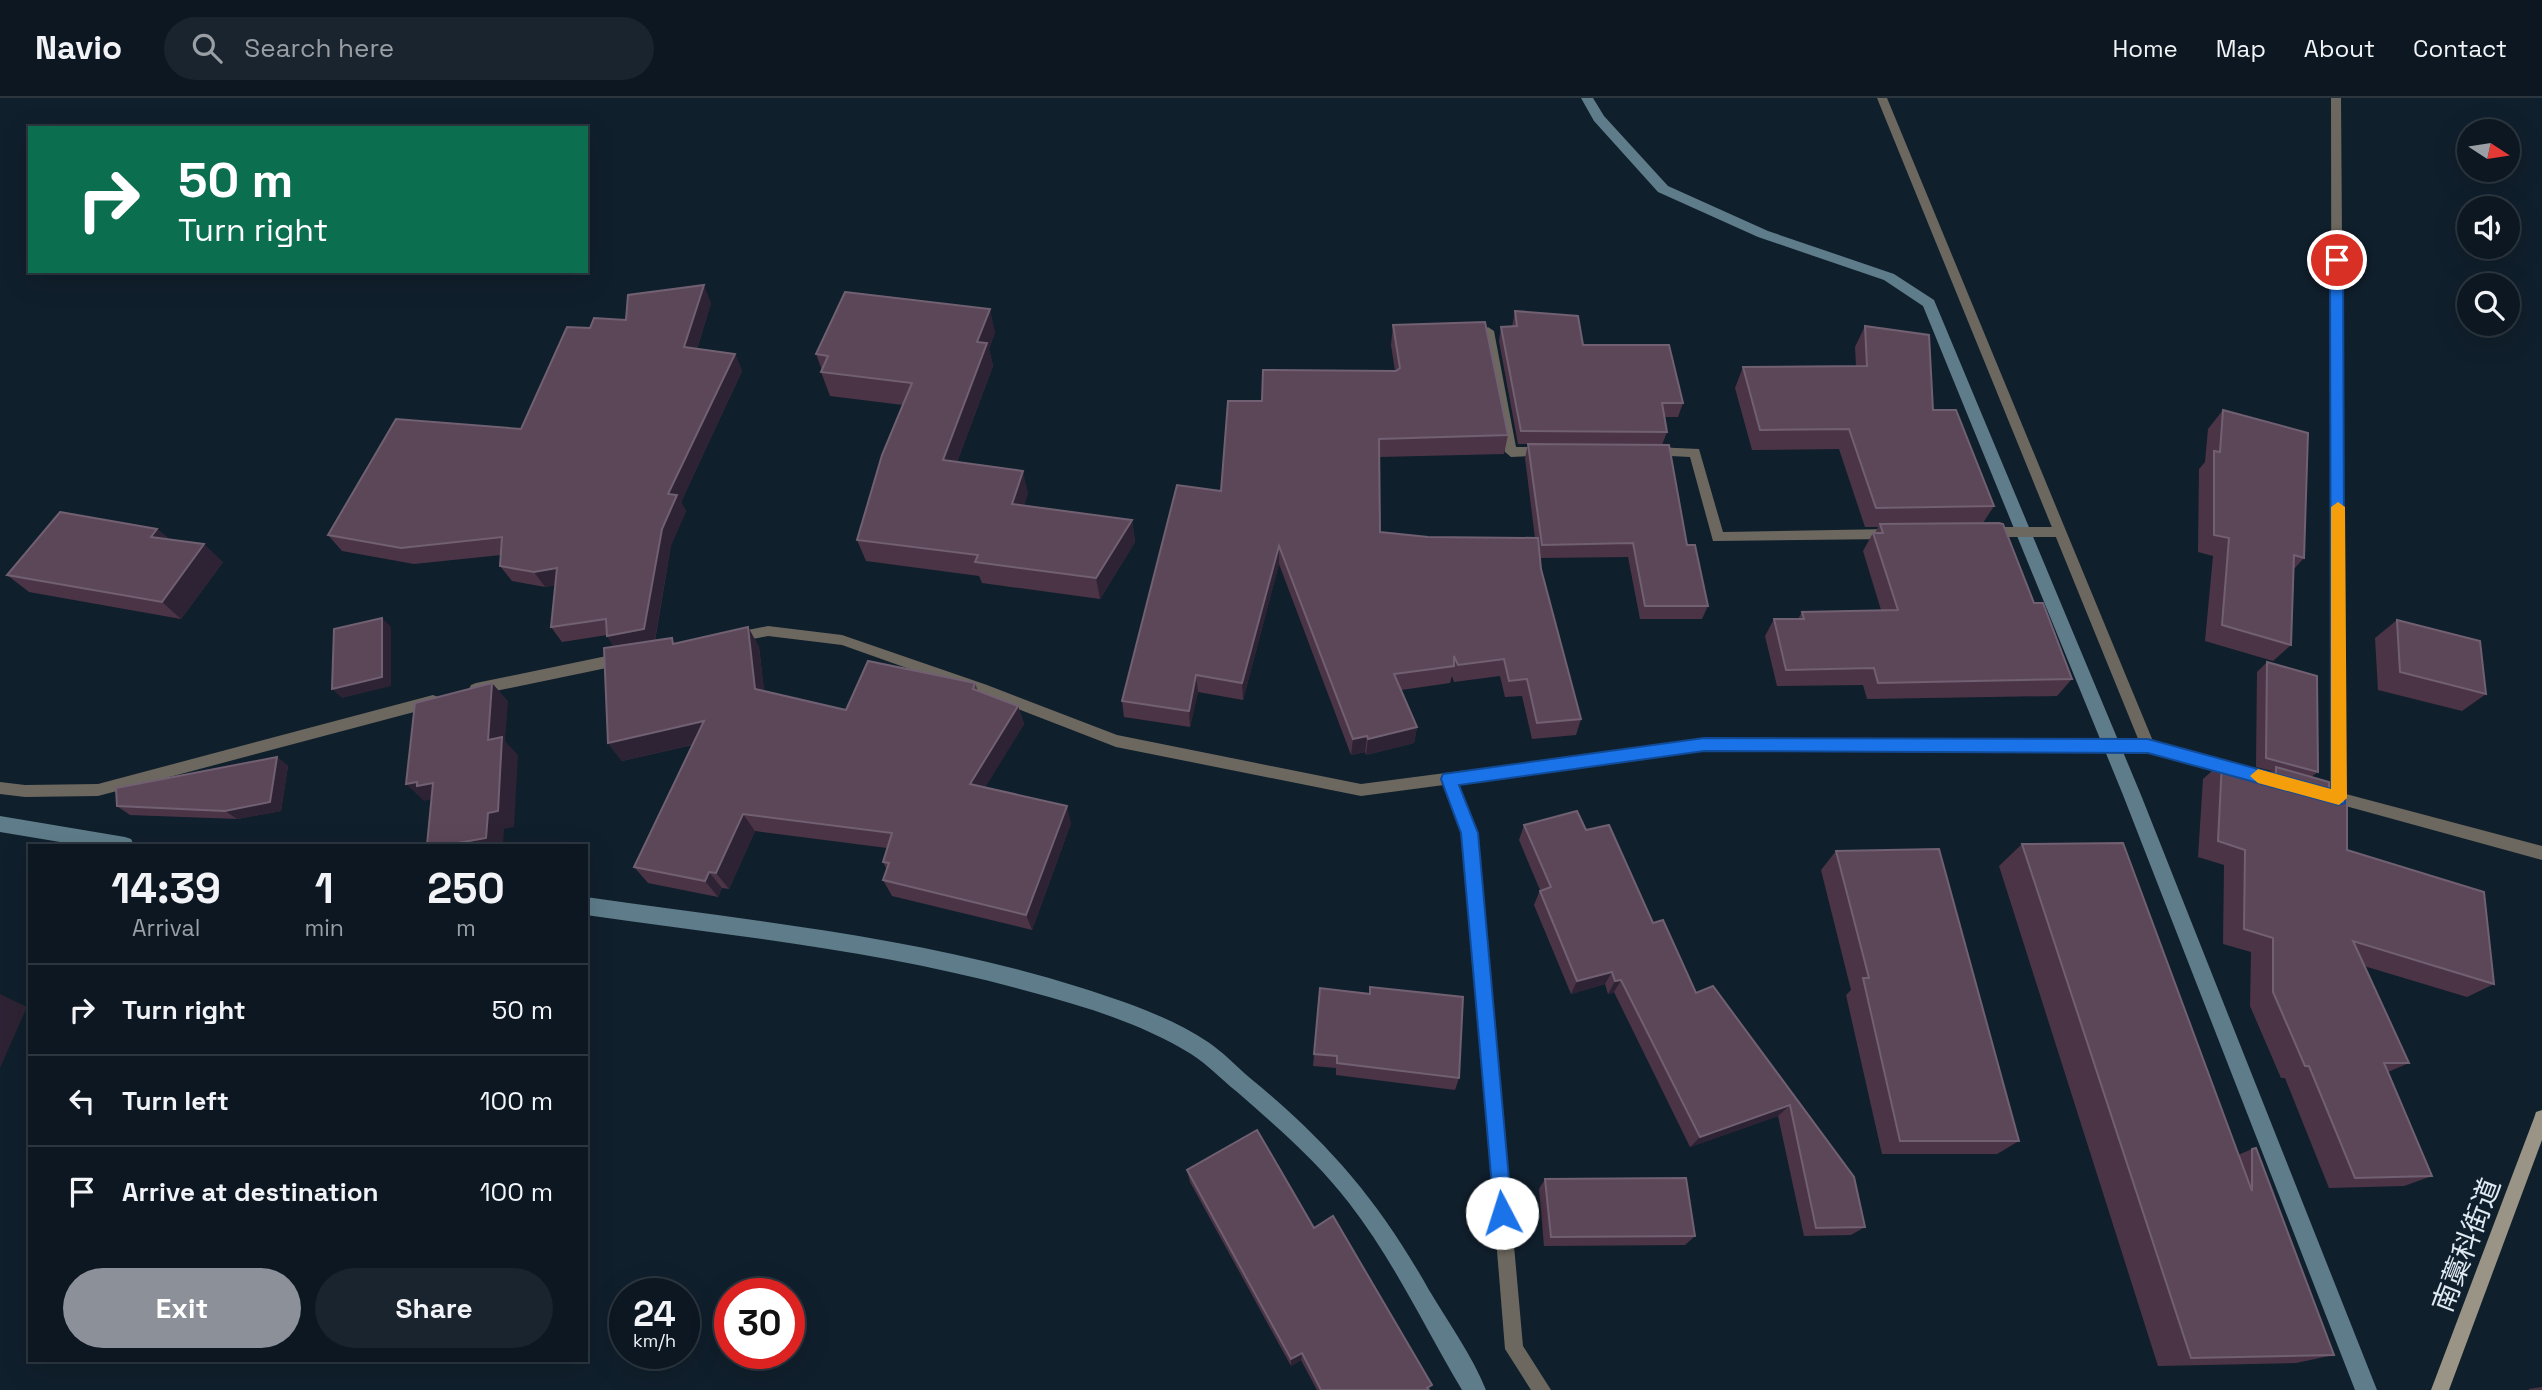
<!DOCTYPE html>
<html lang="en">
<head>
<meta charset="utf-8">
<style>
  :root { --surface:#0c1721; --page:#1a242e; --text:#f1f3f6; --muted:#9a9fa5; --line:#2c363f; --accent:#8c9099 }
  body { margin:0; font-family:"Space Grotesk","Noto Sans JP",sans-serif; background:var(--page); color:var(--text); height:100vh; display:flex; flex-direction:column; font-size:26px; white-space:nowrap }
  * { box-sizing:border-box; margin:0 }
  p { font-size:23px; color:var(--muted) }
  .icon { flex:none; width:38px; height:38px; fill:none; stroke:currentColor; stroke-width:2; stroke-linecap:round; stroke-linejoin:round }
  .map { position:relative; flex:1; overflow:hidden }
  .panel { position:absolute; left:28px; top:746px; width:560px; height:518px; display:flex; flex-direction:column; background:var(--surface); border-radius:0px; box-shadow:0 7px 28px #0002,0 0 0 2px var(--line) }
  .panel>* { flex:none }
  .banner { position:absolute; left:28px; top:28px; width:560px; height:147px; border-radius:0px; box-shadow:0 7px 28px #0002,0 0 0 2px var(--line); background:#0b6e4f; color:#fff; overflow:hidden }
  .needle { width:46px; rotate:102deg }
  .buttons { position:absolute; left:2457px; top:21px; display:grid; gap:14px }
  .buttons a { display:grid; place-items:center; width:63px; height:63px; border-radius:50%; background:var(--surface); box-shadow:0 7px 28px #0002,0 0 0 2px var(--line); font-size:35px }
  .speed { position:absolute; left:609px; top:1180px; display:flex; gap:14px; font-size:35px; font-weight:700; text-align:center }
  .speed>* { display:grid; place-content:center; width:91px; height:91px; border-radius:50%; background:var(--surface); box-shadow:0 7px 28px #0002,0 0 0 2px var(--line); line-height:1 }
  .speed small { font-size:18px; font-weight:400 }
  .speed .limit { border:10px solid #d22; background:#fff; color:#111 }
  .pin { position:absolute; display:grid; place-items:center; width:60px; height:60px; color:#fff; margin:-30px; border:4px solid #fff; border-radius:50%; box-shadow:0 2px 7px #0007 }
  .me { position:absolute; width:77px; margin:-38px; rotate:355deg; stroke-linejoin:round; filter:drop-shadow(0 0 5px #0008) }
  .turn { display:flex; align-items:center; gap:24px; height:147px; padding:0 35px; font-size:32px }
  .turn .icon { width:91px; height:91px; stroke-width:2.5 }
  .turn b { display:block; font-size:49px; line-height:60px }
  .eta { display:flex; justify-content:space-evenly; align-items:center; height:119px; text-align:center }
  .eta b { font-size:42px; font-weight:700; line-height:49px }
  .cta { display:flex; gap:14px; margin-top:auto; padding:14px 35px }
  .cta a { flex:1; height:80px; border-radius:42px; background:var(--accent); color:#fff; font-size:28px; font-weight:700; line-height:80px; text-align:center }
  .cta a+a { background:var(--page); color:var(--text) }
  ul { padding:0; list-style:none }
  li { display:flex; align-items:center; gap:21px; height:91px; padding:0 35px; border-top:2px solid var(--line) }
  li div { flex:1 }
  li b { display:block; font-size:26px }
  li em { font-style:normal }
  header { display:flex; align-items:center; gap:42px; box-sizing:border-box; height:98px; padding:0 35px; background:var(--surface); border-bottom:2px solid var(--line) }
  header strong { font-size:33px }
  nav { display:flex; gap:38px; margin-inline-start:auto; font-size:24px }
  .search { width:490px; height:63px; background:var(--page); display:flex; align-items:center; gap:18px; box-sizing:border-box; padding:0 24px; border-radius:38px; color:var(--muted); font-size:26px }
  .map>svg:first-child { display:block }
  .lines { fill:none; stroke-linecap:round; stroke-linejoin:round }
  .stream { fill:#5e7c8a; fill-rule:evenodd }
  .minor { fill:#6c685f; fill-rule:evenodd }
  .tertiary { fill:#6c685f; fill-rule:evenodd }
  .secondary { fill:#999485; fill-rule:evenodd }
  .wall { fill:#4c3447 }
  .shaded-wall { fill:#2d2334 }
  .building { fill:#5c4759; stroke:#706071; stroke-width:2 }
  .route { fill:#1a73e8; stroke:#114b97; stroke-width:2 }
  .slow { fill:#f59e0b }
  .labels { text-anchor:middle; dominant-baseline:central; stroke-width:6; stroke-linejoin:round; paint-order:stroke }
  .near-street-label { font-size:28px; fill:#dfe9f2; stroke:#101f2c }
</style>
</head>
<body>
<header>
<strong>Navio</strong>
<div class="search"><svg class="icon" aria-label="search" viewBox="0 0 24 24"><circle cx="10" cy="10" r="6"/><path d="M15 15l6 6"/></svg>Search here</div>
<nav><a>Home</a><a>Map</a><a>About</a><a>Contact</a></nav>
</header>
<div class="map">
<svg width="2542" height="1292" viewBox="0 0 2542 1292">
  <rect width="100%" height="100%" fill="#101f2c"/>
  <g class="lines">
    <!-- stream -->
    <g class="stream">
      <path d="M1581 0H1593L1604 18 1668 88 1768 133 1894 176 1934 202 2141 697 2377 1292H2355L2123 697 1923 208 1884 182 1758 139 1658 94 1594 23Z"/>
      <path d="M0 718 125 739 131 741 134 747H78L0 734Z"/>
      <path d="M586 799C752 823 922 839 1082 890 1125 904 1171 919 1208 944 1223 954 1236 968 1250 980 1328 1044 1379 1103 1429 1192 1448 1224 1472 1257 1486 1292H1462C1425 1230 1394 1163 1349 1105 1317 1063 1276 1028 1236 993 1221 981 1207 966 1191 956 1141 925 1083 908 1027 893 883 853 734 838 586 817Z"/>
    </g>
    <!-- minor -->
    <g class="minor">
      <path d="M2331 0H2341L2346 696 2542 748V762L2331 704 2326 702 2324 698 2326 694 2332 692Z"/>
      <path d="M1488 229 1494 233 1516 349H1543L1549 354 1547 357 1511 359 1505 354 1482 233Z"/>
      <path d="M1654 349 1699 351 1723 434 1890 431 1896 436 1890 441 1713 443 1690 359 1650 357 1648 354Z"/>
      <path d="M1988 429H2060L2066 434 2060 439H1988L1982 434Z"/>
      <path d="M768 528 842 537 987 587 1117 637 1361 686 1705 641 2148 642 2237 666 2242 668 2244 672 2242 676 2237 678 2148 654 1705 653 1458 686 1477 735 1523 1248 1551 1292H1531L1505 1251 1463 735 1444 687 1361 698 1116 649 977 595 842 547 768 538 733 545 728 544 726 540 728 536Z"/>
      <path d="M621 555 626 557 628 561 626 565 621 567 476 597 471 595 469 591 471 587 476 585Z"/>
      <path d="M433 597 438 599 440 603 438 607 433 609 98 698 25 699 0 696V684L25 687 98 686Z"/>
    </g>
    <!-- tertiary -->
    <path class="tertiary" d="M1877 0H1887L2155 648 2153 652 2148 654 2143 652 2141 648Z"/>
    <!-- secondary -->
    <path class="secondary" d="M2542 1012V1042L2449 1292H2431L2534 1020 2536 1014Z"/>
  </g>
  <!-- wall -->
  <g class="wall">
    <path d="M711 205 697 251 735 256 742 273 681 404 686 413 671 447 655 543 675 545 748 529 759 549 764 593 846 612 975 585 978 593 1018 608 1024 626 985 689 1071 725 1032 832 892 798 883 782 887 772 883 764 887 750 755 733 729 791 722 790 718 799 648 785 634 769 692 647 622 663 608 645 614 549 607 537 562 544 551 529 555 487 545 489 512 483 500 468 501 457 414 466 342 453 328 437 521 331 590 230Z"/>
    <path d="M1515 213 1583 247 1683 305 1678 319H1664L1667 334 1662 347 1687 447 1708 508 1702 521H1640L1628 459 1540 460 1541 471 1581 621 1576 637 1532 641 1522 598 1505 599 1500 578 1454 584 1452 578 1450 585 1401 592 1417 629 1414 645 1366 657 1365 654 1351 657 1279 466 1243 602 1198 594 1190 629 1124 619 1122 603 1262 303 1395 273 1391 247 1393 227 1508 337 1504 356 1379 359 1380 434 1428 439 1535 440 1525 360 1528 346H1518L1499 243 1501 229H1512Z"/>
    <path d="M1865 228 1933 312 1994 408 1983 425 2034 505 2072 581 2057 598 1867 601 1863 587 1777 588 1765 538 1774 521H1798L1802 514 1881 512 1863 453 1873 435H1875L1878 429H1865L1839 351 1752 352 1735 290 1743 269 1856 268 1855 249Z"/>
    <path d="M995 234 989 251 993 268 957 364 1028 395 1024 407 1132 422 1135 444 1100 501 982 485 979 478 866 463 857 442 903 307 830 298 821 274 822 272 816 256Z"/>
    <path d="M2223 312 2304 460 2294 471 2291 547 2273 563 2205 543 2213 458 2198 454 2199 371 2205 364 2208 331Z"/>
    <path d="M157 431 169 441 223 464 181 521 29 494 7 477Z"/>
    <path d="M2397 522 2486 596 2462 613 2378 592 2375 540Z"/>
    <path d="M2267 564 2318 674 2311 679 2329 696 2347 752 2494 886 2467 899 2364 868 2409 965 2388 974 2432 1078 2404 1088 2329 1090 2285 980H2281L2250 908 2251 854 2223 846 2224 767 2198 759 2203 681 2222 664 2266 677 2272 673 2256 669 2257 574Z"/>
    <path d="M277 659 288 668 281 713 237 721 130 717 117 708Z"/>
    <path d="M1524 727 1586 732 1653 825 1696 895 1854 1079 1865 1129 1851 1137 1804 1138 1778 1018 1690 1049 1614 894 1608 896 1605 886 1571 896 1534 807 1540 792 1519 742Z"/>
    <path d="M2022 746 2238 1057 2252 1051 2334 1257 2296 1265 2158 1268 1999 768Z"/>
    <path d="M1836 753 2019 1043 1997 1056H1882L1846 897 1851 892 1821 772Z"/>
    <path d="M1370 889 1459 980 1455 992 1336 977V970L1313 968 1320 890 1369 895Z"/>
    <path d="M1187 1072 1314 1130 1429 1292H1317L1301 1262 1291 1268 1190 1084Z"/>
    <path d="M1545 1081 1695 1138 1685 1147 1544 1148 1539 1091Z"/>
    <path d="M2542 1289V1292H2529V1291Z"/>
  </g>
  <!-- shaded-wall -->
  <g class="shaded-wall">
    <path d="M704 187 711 205 692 266 684 249Z"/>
    <path d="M990 211 995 234 989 251 993 268 949 385 943 362 977 244Z"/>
    <path d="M735 256 742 273 681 404 686 413 671 447 654 547 617 554 607 538 662 431 668 396Z"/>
    <path d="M1023 373 1028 395 1018 428 1012 406Z"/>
    <path d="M1132 422 1135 444 1100 501 1096 480Z"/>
    <path d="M157 431 176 448 151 439Z"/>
    <path d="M204 446 223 464 181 521 162 504Z"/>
    <path d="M1279 448V466L1243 602 1242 585Z"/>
    <path d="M557 470 568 485 545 489 534 474Z"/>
    <path d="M382 520 391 529V588L342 600 332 591Z"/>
    <path d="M748 529 759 549 766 610 755 591Z"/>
    <path d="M1196 577 1198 594 1190 629 1189 613Z"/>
    <path d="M492 585 508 603 505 643 518 657 514 729 504 731 503 747H447L488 642Z"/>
    <path d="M1018 608 1024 626 977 703 970 686Z"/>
    <path d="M704 623 716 641 622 663 608 645Z"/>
    <path d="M1417 629 1414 645 1366 657 1368 641Z"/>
    <path d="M1367 638 1365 654 1351 657 1353 641Z"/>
    <path d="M277 659 288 668 281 713 237 721 225 713Z"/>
    <path d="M417 684 433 685 435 705 431 701 424 703 406 686Z"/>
    <path d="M1067 708 1071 725 1032 832 1026 817Z"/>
    <path d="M743 716 755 733 729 791 716 775Z"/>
    <path d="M709 774 722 790 718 799 705 783Z"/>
    <path d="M1612 874 1605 886 1571 896 1577 883Z"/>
    <path d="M1621 882 1614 894 1608 896 1615 883Z"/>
    <path d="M0 896 27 909 0 970Z"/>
    <path d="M1790 1007 1778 1018 1690 1049 1700 1039Z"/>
    <path d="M1302 1255 1301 1262 1291 1268V1261Z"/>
  </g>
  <!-- building -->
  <g class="building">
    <path d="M704 187 684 249 735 256 668 396 677 397 662 431 644 531 607 538 606 521 551 529 557 470 534 474 500 468 502 439 401 450 328 437 396 321 521 331 567 229 590 230 594 220 626 222 628 197Z"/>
    <path d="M845 194 990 211 977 244 987 245 943 362 1023 373 1012 406 1132 422 1096 480 975 464 978 457 857 442 882 357 912 285 821 274 828 258 816 256Z"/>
    <path d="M1515 213 1578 218 1583 247H1669L1683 305H1662L1667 334 1521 333 1501 229 1517 228Z"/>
    <path d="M1485 224 1508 337 1379 341 1380 434 1428 439 1538 440 1541 471 1581 621 1537 625 1527 581 1509 583 1504 561 1458 567 1454 558V568L1394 576 1417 629 1368 641 1367 638 1353 641 1279 448 1242 585 1196 577 1189 613 1122 603 1177 387 1221 393 1228 303H1262L1263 272 1396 273 1400 270 1393 227Z"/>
    <path d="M1865 228 1929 237 1933 312H1956L1994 408 1876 410 1849 331 1760 332 1743 269 1867 268Z"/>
    <path d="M2223 312 2308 335 2304 460 2294 457 2291 547 2222 527 2229 440 2214 437V353L2220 354Z"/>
    <path d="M1528 346 1669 347 1687 447H1695L1708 508H1645L1633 445 1542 447Z"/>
    <path d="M60 414 157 431 151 439 204 446 162 504 7 477Z"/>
    <path d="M1999 425 2003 426 2034 505H2043L2072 581 1878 585 1874 570 1786 572 1774 521H1804L1802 514 1898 512 1873 435H1883L1880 426Z"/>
    <path d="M382 520V579L332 591 334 531Z"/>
    <path d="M2397 522 2480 543 2486 596 2400 574Z"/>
    <path d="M748 529 755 591 846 612 868 563 975 585 973 591 1018 608 970 686 1067 708 1026 817 883 782 889 765 883 764 892 735 743 716 716 775 709 774 705 783 634 769 704 623 608 645 604 550 672 540 673 546Z"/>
    <path d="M2267 564 2317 578 2318 674 2266 660Z"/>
    <path d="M492 585 488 642 502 639 498 713 488 715 486 740 447 747H427L433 685 417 688V684L406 686 415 605Z"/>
    <path d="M277 659 270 704 225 713 117 708 116 690Z"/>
    <path d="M2222 664 2276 680V669L2329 684V696L2347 702V752L2484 794 2494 886 2353 843 2409 965H2384L2432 1078 2355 1080 2309 968H2305L2273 894V840L2244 831 2245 752 2218 743Z"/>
    <path d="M1577 713 1586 732 1609 727 1653 825 1663 822 1696 895 1713 888 1854 1079 1865 1129 1816 1130 1790 1007 1700 1039 1621 882 1615 883 1612 874 1577 883 1540 793 1551 789 1524 727Z"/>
    <path d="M2123 745 2252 1093V1051L2256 1050 2334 1257 2191 1260 2022 746Z"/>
    <path d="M1939 751 2019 1043H1900L1863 880H1869L1836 753Z"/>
    <path d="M1370 889 1463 899 1459 980 1337 965V958L1314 956 1320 890 1370 896Z"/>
    <path d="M1257 1032 1314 1130 1333 1118 1432 1287 1427 1290 1429 1292H1321L1302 1255 1291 1261 1187 1072Z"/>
    <path d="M1686 1080 1695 1138 1551 1139 1545 1081Z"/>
  </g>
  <!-- route -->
  <path class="route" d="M2337 157 2343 162 2345 705 2339 707 2148 655 1704 653 1459 687 1478 735 1512 1115 1509 1122 1502 1125 1495 1122 1461 735 1441 681 1443 676 1704 640 2148 641 2331 691 2330 162Z"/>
  <!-- slow -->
  <path class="slow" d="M2338 404 2345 409 2347 700 2339 707 2258 685 2250 678 2258 671 2331 691V409Z"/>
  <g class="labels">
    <!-- near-street labels -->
    <g class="near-street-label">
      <text transform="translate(2466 1147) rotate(-69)">南藁科街道</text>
    </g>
  </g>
</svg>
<div class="buttons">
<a><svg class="needle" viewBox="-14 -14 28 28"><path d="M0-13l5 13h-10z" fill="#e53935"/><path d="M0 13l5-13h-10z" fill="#9a9fa5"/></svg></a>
<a><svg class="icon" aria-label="sound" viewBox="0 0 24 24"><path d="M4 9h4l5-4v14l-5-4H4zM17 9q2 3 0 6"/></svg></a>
<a><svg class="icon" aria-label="search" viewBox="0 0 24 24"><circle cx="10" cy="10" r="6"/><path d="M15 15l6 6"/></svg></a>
</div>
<div class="speed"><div>24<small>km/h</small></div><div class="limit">30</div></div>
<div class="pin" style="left:2337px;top:162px;background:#d93025"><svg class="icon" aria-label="arrive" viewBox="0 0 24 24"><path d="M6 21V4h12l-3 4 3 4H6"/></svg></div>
<svg class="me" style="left:1502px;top:1115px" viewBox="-20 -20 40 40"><circle r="19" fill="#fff"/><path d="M0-13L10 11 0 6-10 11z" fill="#1a73e8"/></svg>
<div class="banner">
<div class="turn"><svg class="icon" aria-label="right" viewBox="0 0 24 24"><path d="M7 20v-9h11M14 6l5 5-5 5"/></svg><div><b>50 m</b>Turn right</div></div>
</div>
<section class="panel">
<div class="eta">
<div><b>14:39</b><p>Arrival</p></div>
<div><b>1</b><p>min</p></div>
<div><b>250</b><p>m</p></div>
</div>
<ul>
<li><svg class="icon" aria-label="right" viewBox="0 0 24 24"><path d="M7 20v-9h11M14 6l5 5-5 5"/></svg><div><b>Turn right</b></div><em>50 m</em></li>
<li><svg class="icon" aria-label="left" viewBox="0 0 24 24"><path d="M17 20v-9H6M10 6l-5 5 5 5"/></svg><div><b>Turn left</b></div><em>100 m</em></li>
<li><svg class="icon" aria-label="arrive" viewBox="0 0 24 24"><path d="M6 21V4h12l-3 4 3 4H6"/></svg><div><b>Arrive at destination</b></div><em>100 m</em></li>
</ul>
<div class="cta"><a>Exit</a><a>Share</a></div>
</section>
</div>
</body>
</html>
